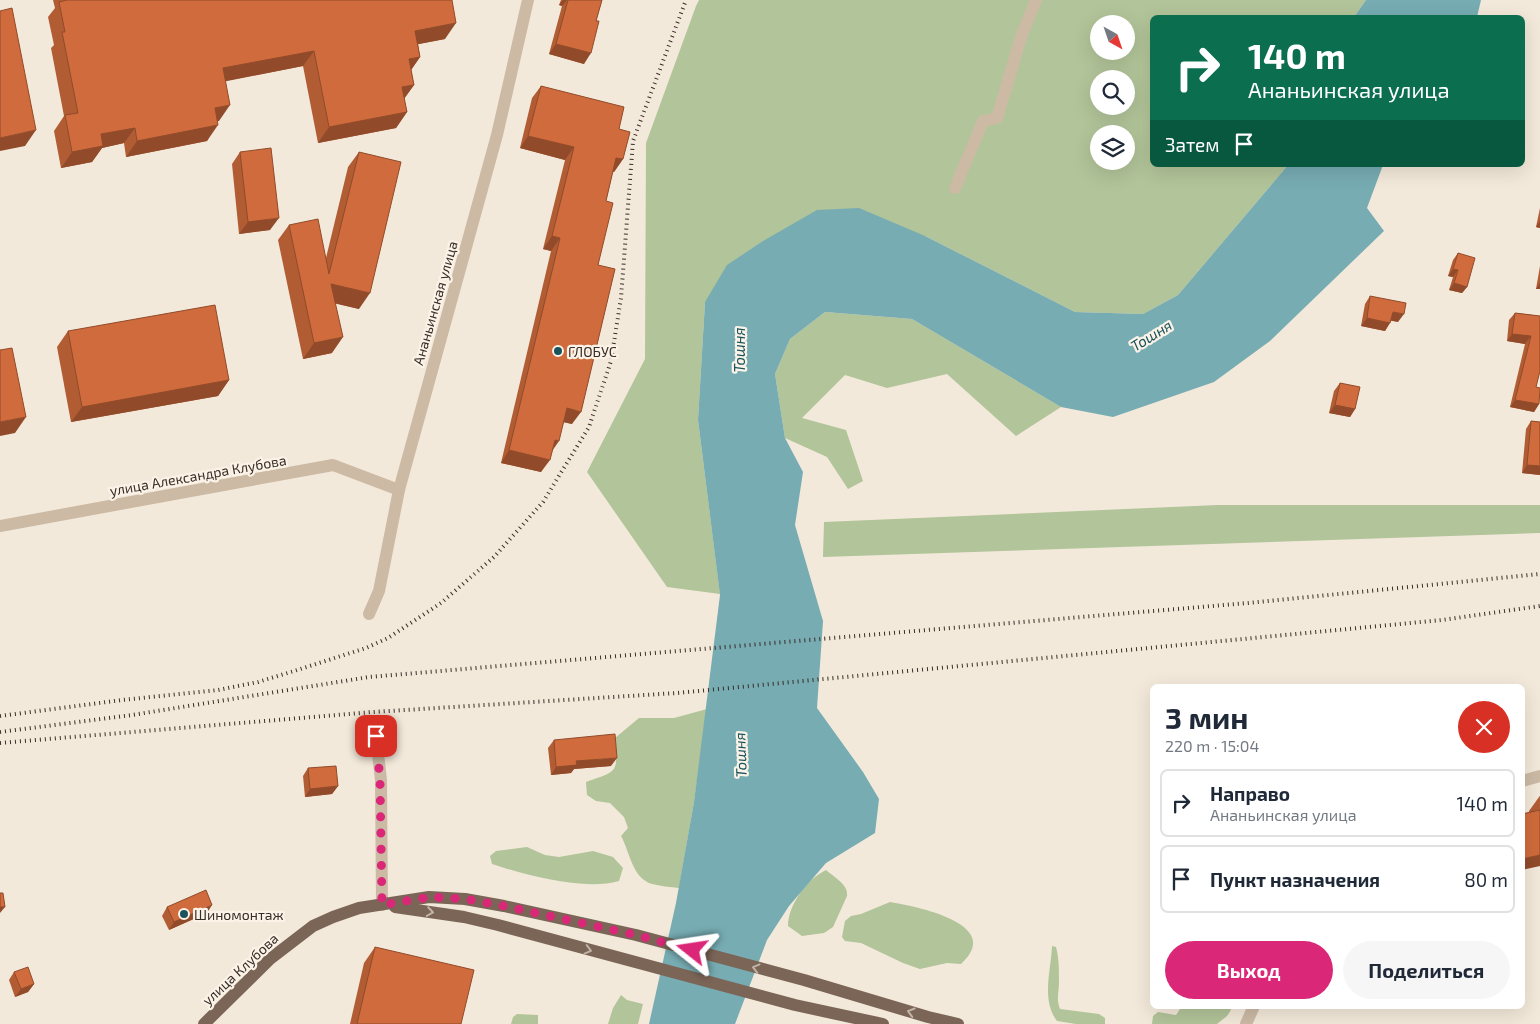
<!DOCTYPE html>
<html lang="ru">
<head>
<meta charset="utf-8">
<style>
  :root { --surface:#fff; --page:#f6f6f7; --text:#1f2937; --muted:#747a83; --line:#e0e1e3; --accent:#db2777 }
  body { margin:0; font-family:"Exo 2",sans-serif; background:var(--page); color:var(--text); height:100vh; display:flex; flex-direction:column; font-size:19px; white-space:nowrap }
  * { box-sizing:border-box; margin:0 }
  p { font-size:16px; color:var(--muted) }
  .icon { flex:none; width:28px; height:28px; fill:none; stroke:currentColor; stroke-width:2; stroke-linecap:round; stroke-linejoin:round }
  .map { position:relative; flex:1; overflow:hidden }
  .details { position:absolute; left:1150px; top:684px; width:375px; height:325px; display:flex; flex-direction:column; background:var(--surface); border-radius:8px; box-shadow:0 5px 20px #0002 }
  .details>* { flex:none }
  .banner { position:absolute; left:1150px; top:15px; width:375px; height:152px; border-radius:8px; box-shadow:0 5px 20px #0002; background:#0b6e4f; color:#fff; overflow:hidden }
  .needle { width:32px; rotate:140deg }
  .controls { position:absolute; left:1090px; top:15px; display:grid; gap:10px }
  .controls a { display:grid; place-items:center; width:45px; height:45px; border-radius:50%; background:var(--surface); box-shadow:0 5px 20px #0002; font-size:25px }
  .pin { position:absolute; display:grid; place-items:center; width:42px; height:42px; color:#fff; margin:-21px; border-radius:10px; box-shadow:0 2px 8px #0006 }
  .me { position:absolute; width:55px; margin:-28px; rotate:285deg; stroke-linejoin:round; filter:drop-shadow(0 0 4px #0008) }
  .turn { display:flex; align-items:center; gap:18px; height:105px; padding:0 15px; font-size:22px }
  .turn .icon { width:65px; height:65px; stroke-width:2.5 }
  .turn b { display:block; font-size:35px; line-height:42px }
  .then { display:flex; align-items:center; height:48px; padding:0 15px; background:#0003; gap:10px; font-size:19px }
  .round { display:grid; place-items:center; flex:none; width:52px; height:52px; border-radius:26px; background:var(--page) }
  .summary { display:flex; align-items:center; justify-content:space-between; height:85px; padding:0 15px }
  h1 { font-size:30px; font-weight:700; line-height:38px }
  .button { display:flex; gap:10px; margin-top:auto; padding:10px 15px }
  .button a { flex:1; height:58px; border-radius:30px; background:var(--accent); color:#fff; font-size:20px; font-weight:700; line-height:58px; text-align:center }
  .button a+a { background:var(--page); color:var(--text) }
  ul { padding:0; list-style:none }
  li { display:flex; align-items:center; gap:15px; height:68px; margin:0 10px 8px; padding:0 5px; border:2px solid var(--line); border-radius:8px }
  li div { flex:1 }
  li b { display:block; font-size:19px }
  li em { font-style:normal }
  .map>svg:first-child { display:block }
  .green { fill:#b2c499; fill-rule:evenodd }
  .water { fill:#77acb3 }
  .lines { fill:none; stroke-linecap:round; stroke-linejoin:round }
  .minor { stroke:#ccbaa5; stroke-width:12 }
  .major { stroke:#7b6557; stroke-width:12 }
  .rail { stroke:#382d27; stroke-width:4; stroke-dasharray:1 4; stroke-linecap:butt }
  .wall { fill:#b25c34 }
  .shaded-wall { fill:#914b2a }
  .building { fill:#cf6b3c; stroke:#914b2a }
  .oneway { stroke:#c1b3a6 }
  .route { stroke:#db2777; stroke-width:9; stroke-dasharray:0 16.2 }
  .poi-dot { fill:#19535c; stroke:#fbf3e7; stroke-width:2 }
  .labels { text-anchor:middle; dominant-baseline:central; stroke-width:4.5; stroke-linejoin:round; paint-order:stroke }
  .street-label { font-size:14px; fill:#382d27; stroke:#fbf3e7 }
  .poi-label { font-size:14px; fill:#382d27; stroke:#fbf3e7; text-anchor:start }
  .water-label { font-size:15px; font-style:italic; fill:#19535c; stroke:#fbf3e7 }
</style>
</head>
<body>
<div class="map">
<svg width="1540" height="1024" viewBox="0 0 1540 1024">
  <rect width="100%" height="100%" fill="#f3e9da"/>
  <!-- green -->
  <g class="green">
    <path d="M699 0H1366L1354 17 1152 18V165H1288L1178 295 1143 314 1075 312 925 236 705 302 698 420 720 594 667 587 587 472 645 359 646 143 696 6ZM1099 24H1126V51H1099ZM1099 79H1126V106H1099ZM1099 134H1126V161H1099Z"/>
    <path d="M825 312 912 319 1061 407 1016 436 947 374 887 388 845 375 802 418 846 430 863 481 848 489 827 457 785 438 775 374 790 339Z"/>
    <path d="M1218 505H1540V533L823 557 824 522Z"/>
    <path d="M707 709 694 802 679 888C670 887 660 886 652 884 632 878 630 852 621 836L628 828 624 817 610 803 596 801 587 795 586 782C620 770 617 773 615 738L639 718H674Z"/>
    <path d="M527 847 545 855 559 857 593 851 613 857 623 868 619 881C584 891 525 875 492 864L490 856 496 851Z"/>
    <path d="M826 870C834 877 849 885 847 896L833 927 824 933 802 936 788 926C788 905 807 879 826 870Z"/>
    <path d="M890 902C915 906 1006 924 961 964L947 963 920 969 903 963 861 943 845 941 842 937 845 921 851 916 861 914Z"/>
    <path d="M1052 946 1056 947C1059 958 1059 969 1059 981 1059 992 1056 999 1060 1009L1099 1014 1105 1018V1024H1076L1057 1021C1041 1000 1051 971 1052 946Z"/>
    <path d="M621 995 627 1000 643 1004 638 1024H608L613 1008Z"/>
    <path d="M1182 1006H1229L1231 1010 1227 1016 1217 1024H1152L1153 1016 1158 1012 1176 1015Z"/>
    <path d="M517 1014 538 1015V1024H511L513 1017Z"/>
  </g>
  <!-- water -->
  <g class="water">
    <path d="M1366 0H1481L1477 17H1354Z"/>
    <path d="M1288 165H1383L1367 208 1384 231 1270 341 1214 382 1113 417 1061 407 912 319 825 312 790 339 775 374 785 438 803 472 795 525 823 621 817 708 863 772 879 799 875 833 826 863 789 906 767 940 735 1024H649L676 903 694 802 720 595 698 420 705 302 727 265 763 241 817 210 859 208 925 236 1075 312 1143 314 1178 295Z"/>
  </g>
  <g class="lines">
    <!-- minor -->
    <g class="minor">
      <path d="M955 188 983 121 997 118 1022 34 1036 0"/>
      <path d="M0 526 333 465 399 490"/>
      <path d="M369 614 379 591 399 490 497 135 528 0"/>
      <path d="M376 736 381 780 382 905"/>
      <path d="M1522 781 1540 776"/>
      <path d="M1246 1024 1254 1006"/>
    </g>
    <!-- major -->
    <g class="major">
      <path d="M395 907 464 917 498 925 795 1005 883 1024"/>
      <path d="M204 1024 270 959 313 926 333 917 359 908 429 897 465 899 504 906 636 935 804 980 928 1017 958 1024"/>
    </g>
    <!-- rail -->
    <g class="rail">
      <path d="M0 716 122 700 218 690 258 682 294 671 366 648 388 638 441 603 494 557 543 502 589 427 611 361 621 298 633 141 686 0"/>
      <path d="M0 732 132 715 369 677 1248 603 1540 574"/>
      <path d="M0 743 373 712 677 693 1442 620 1540 606"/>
    </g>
  </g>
  <!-- wall -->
  <g class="wall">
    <path d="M53 0H452L445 39 418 44 420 57 411 70 414 85 404 99 407 112 396 128 318 143 303 66 225 81 219 121H217L207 141 126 157 124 143 102 148 92 162 61 168 54 131 64 116 51 48 54 45 48 17 55 8Z"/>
    <path d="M561 0H602L584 64 549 54 562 6 559 5Z"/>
    <path d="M541 86 619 129 623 159 614 172 613 171 606 201 598 265 572 424 564 422 552 451 541 472 501 463 551 251 543 249 565 160 520 148 532 98Z"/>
    <path d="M240 152 270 230 239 234 232 164Z"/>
    <path d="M359 152V309L335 303 332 353 303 359 278 240 289 225 326 258 348 167Z"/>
    <path d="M1540 208V228L1536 227Z"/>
    <path d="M1458 253 1467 287 1462 293 1449 290 1453 277 1448 276 1453 260Z"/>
    <path d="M1540 266V289H1536Z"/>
    <path d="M1370 296 1398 322 1391 320 1385 331 1361 326 1365 304Z"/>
    <path d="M1515 313 1540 316 1536 387 1539 404 1534 412 1510 407 1525 344 1507 341 1509 320Z"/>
    <path d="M68 331 229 380 218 396 71 422 57 347Z"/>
    <path d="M1340 383 1355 409 1350 417 1329 413 1334 391Z"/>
    <path d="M1531 421 1540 422V475L1522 473 1526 429Z"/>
    <path d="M554 740 611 766 574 769 571 773 551 775 548 748Z"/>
    <path d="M308 768 338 786 332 794 305 797 303 776Z"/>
    <path d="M1540 796V866L1529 811 1539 797Z"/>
    <path d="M167 907 207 913 169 930 162 916Z"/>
    <path d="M375 947 461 1024H350L364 963Z"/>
    <path d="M14 972 34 984 28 992 15 997 9 980Z"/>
  </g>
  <!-- shaded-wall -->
  <g class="shaded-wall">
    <path d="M563 0H567L562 6 559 5Z"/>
    <path d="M456 23 445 39 404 47 415 31Z"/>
    <path d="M556 44 591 53 584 64 549 54Z"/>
    <path d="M314 51 303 66 212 84 223 68Z"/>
    <path d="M420 57 409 73V59Z"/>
    <path d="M414 85 403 100 402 87Z"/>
    <path d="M230 105 219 121 204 124 215 108Z"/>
    <path d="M407 112 396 128 318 143 329 127Z"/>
    <path d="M218 125 207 141 126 157 137 141Z"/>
    <path d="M135 128 124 143 102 148 92 162 61 168 72 152 101 134Z"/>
    <path d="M36 130 25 146 0 151V138Z"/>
    <path d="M528 136 574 147 565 160 520 148Z"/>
    <path d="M616 158 623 159 614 172 607 170Z"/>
    <path d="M279 218 270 230 239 234 248 222Z"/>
    <path d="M1540 221V228L1536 227Z"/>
    <path d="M552 236 560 238 551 251 543 249Z"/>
    <path d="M1453 269 1458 270 1453 277 1448 276Z"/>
    <path d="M1454 283 1467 287 1462 293 1449 290Z"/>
    <path d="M1540 283V289H1536Z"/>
    <path d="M331 284 370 293 359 309 320 300Z"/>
    <path d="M1393 312 1404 314 1398 322 1387 320Z"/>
    <path d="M1367 318 1390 323 1385 331 1361 326Z"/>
    <path d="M1512 334 1531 336 1525 344 1507 341Z"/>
    <path d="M343 337 332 353 303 359 314 343Z"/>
    <path d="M229 380 218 396 71 422 82 407Z"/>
    <path d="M1515 400 1539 404 1534 412 1510 407Z"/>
    <path d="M1335 405 1355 409 1350 417 1329 413Z"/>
    <path d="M567 408 581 412 572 424 558 421Z"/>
    <path d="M26 417 15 433 0 436V422Z"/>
    <path d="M555 440 559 441 550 454Z"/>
    <path d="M509 450 550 460 541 472 501 463Z"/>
    <path d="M1527 465 1540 466V475L1522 473Z"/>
    <path d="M617 758 611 766 574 769 571 773 551 775 556 767 576 761Z"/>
    <path d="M338 786 332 794 305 797 310 789Z"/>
    <path d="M1540 855V866L1522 870V859Z"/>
    <path d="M212 905 207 913 169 930 174 922Z"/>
    <path d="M0 907H5L0 913Z"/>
    <path d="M34 984 28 992 15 997 21 989Z"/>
  </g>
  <!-- building -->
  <g class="building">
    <path d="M67 0H452L456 23 415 31 420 57 409 59 414 85 402 87 407 112 329 127 314 51 223 68 230 105 215 108 218 125 137 141 135 128 101 134 103 146 72 152 65 115 78 113 62 32H65L59 2Z"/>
    <path d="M568 0H602L596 21H599L591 53 556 44Z"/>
    <path d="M12 8 36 130 0 138V11Z"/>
    <path d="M541 86 624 107 619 129 630 132 623 159 616 158 606 201 613 203 598 265 615 269 581 412 567 408 559 441 555 440 550 460 509 450 560 238 552 236 574 147 528 136Z"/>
    <path d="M271 148 279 218 248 222 240 152Z"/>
    <path d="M359 152 401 162 370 293 331 284 343 337 314 343 289 225 318 219 329 274Z"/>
    <path d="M1458 253 1475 258 1467 287 1454 283 1458 270 1453 269Z"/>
    <path d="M1370 296 1406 303 1404 314 1393 312 1390 323 1367 318Z"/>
    <path d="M215 305 229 380 82 407 68 331Z"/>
    <path d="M1515 313 1540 316V371L1536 387 1540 388 1539 404 1515 400 1531 336 1512 334Z"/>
    <path d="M12 348 26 417 0 422V350Z"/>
    <path d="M1340 383 1360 387 1355 409 1335 405Z"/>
    <path d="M1531 421 1540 422V466L1527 465Z"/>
    <path d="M615 734 617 758 576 761 577 765 556 767 554 740Z"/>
    <path d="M336 766 338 786 310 789 308 768Z"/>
    <path d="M1540 810V855L1522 859V814Z"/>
    <path d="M206 890 212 905 174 922 167 907Z"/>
    <path d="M0 893H3L5 907H0Z"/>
    <path d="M375 947 474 970 461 1024H357Z"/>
    <path d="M28 967 34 984 21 989 14 972Z"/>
  </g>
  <!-- one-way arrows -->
  <defs><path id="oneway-chevron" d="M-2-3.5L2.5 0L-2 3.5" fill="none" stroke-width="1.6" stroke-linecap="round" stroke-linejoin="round" transform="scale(1.25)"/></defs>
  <g class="oneway">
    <use href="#oneway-chevron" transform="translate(430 912) rotate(9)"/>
    <use href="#oneway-chevron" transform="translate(588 950) rotate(15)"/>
    <use href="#oneway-chevron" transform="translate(756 968) rotate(-165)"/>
    <use href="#oneway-chevron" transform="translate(911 1012) rotate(-164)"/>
  </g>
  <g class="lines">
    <!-- route -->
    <path class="route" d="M376 736 380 780 382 905 430 897 465 899 504 906 636 935 692 950"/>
  </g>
  <!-- markers -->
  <g class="poi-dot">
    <circle cx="558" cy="351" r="5"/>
    <circle cx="184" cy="914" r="5"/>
  </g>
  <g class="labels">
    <!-- street labels -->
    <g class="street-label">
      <text transform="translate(435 303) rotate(-74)">Ананьинская улица</text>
      <text transform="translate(198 475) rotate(-10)">улица Александра Клубова</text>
      <text transform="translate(240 969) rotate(-43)">улица Клубова</text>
    </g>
    <!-- poi labels -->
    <g class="poi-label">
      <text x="568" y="351">ГЛОБУС</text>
      <text x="194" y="914">Шиномонтаж</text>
    </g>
    <!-- water labels -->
    <g class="water-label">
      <text transform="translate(1151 335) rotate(-32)">Тошня</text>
      <text transform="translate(739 350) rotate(-90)">Тошня</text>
      <text transform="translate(740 755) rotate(-92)">Тошня</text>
    </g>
  </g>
</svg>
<div class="controls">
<a><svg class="needle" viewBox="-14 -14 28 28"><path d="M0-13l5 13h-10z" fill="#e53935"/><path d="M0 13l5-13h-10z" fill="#747a83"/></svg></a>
<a><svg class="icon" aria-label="search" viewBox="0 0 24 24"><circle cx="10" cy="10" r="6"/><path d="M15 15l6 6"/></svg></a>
<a><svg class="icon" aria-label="layers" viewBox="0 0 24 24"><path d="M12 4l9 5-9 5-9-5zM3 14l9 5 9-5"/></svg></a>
</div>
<div class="pin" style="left:376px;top:736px;background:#d93025"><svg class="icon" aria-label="arrive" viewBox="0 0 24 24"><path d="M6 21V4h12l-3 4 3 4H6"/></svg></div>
<svg class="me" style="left:692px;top:950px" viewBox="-20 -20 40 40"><path d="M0-17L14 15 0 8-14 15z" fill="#db2777" stroke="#fff" stroke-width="4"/></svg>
<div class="banner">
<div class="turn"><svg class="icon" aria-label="right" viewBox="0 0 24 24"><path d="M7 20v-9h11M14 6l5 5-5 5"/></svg><div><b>140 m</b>Ананьинская улица</div></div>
<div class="then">Затем<svg class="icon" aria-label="arrive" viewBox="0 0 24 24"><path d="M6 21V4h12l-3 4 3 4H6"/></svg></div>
</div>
<section class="details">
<div class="summary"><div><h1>3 мин</h1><p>220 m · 15:04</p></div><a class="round" style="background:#d93025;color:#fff"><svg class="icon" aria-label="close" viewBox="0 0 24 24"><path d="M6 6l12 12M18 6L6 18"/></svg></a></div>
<ul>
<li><svg class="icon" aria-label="right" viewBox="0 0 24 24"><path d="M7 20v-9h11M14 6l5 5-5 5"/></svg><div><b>Направо</b><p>Ананьинская улица</p></div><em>140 m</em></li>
<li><svg class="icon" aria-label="arrive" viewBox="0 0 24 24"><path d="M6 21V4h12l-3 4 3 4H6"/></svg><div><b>Пункт назначения</b></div><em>80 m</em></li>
</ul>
<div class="button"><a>Выход</a><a>Поделиться</a></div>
</section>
</div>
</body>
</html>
